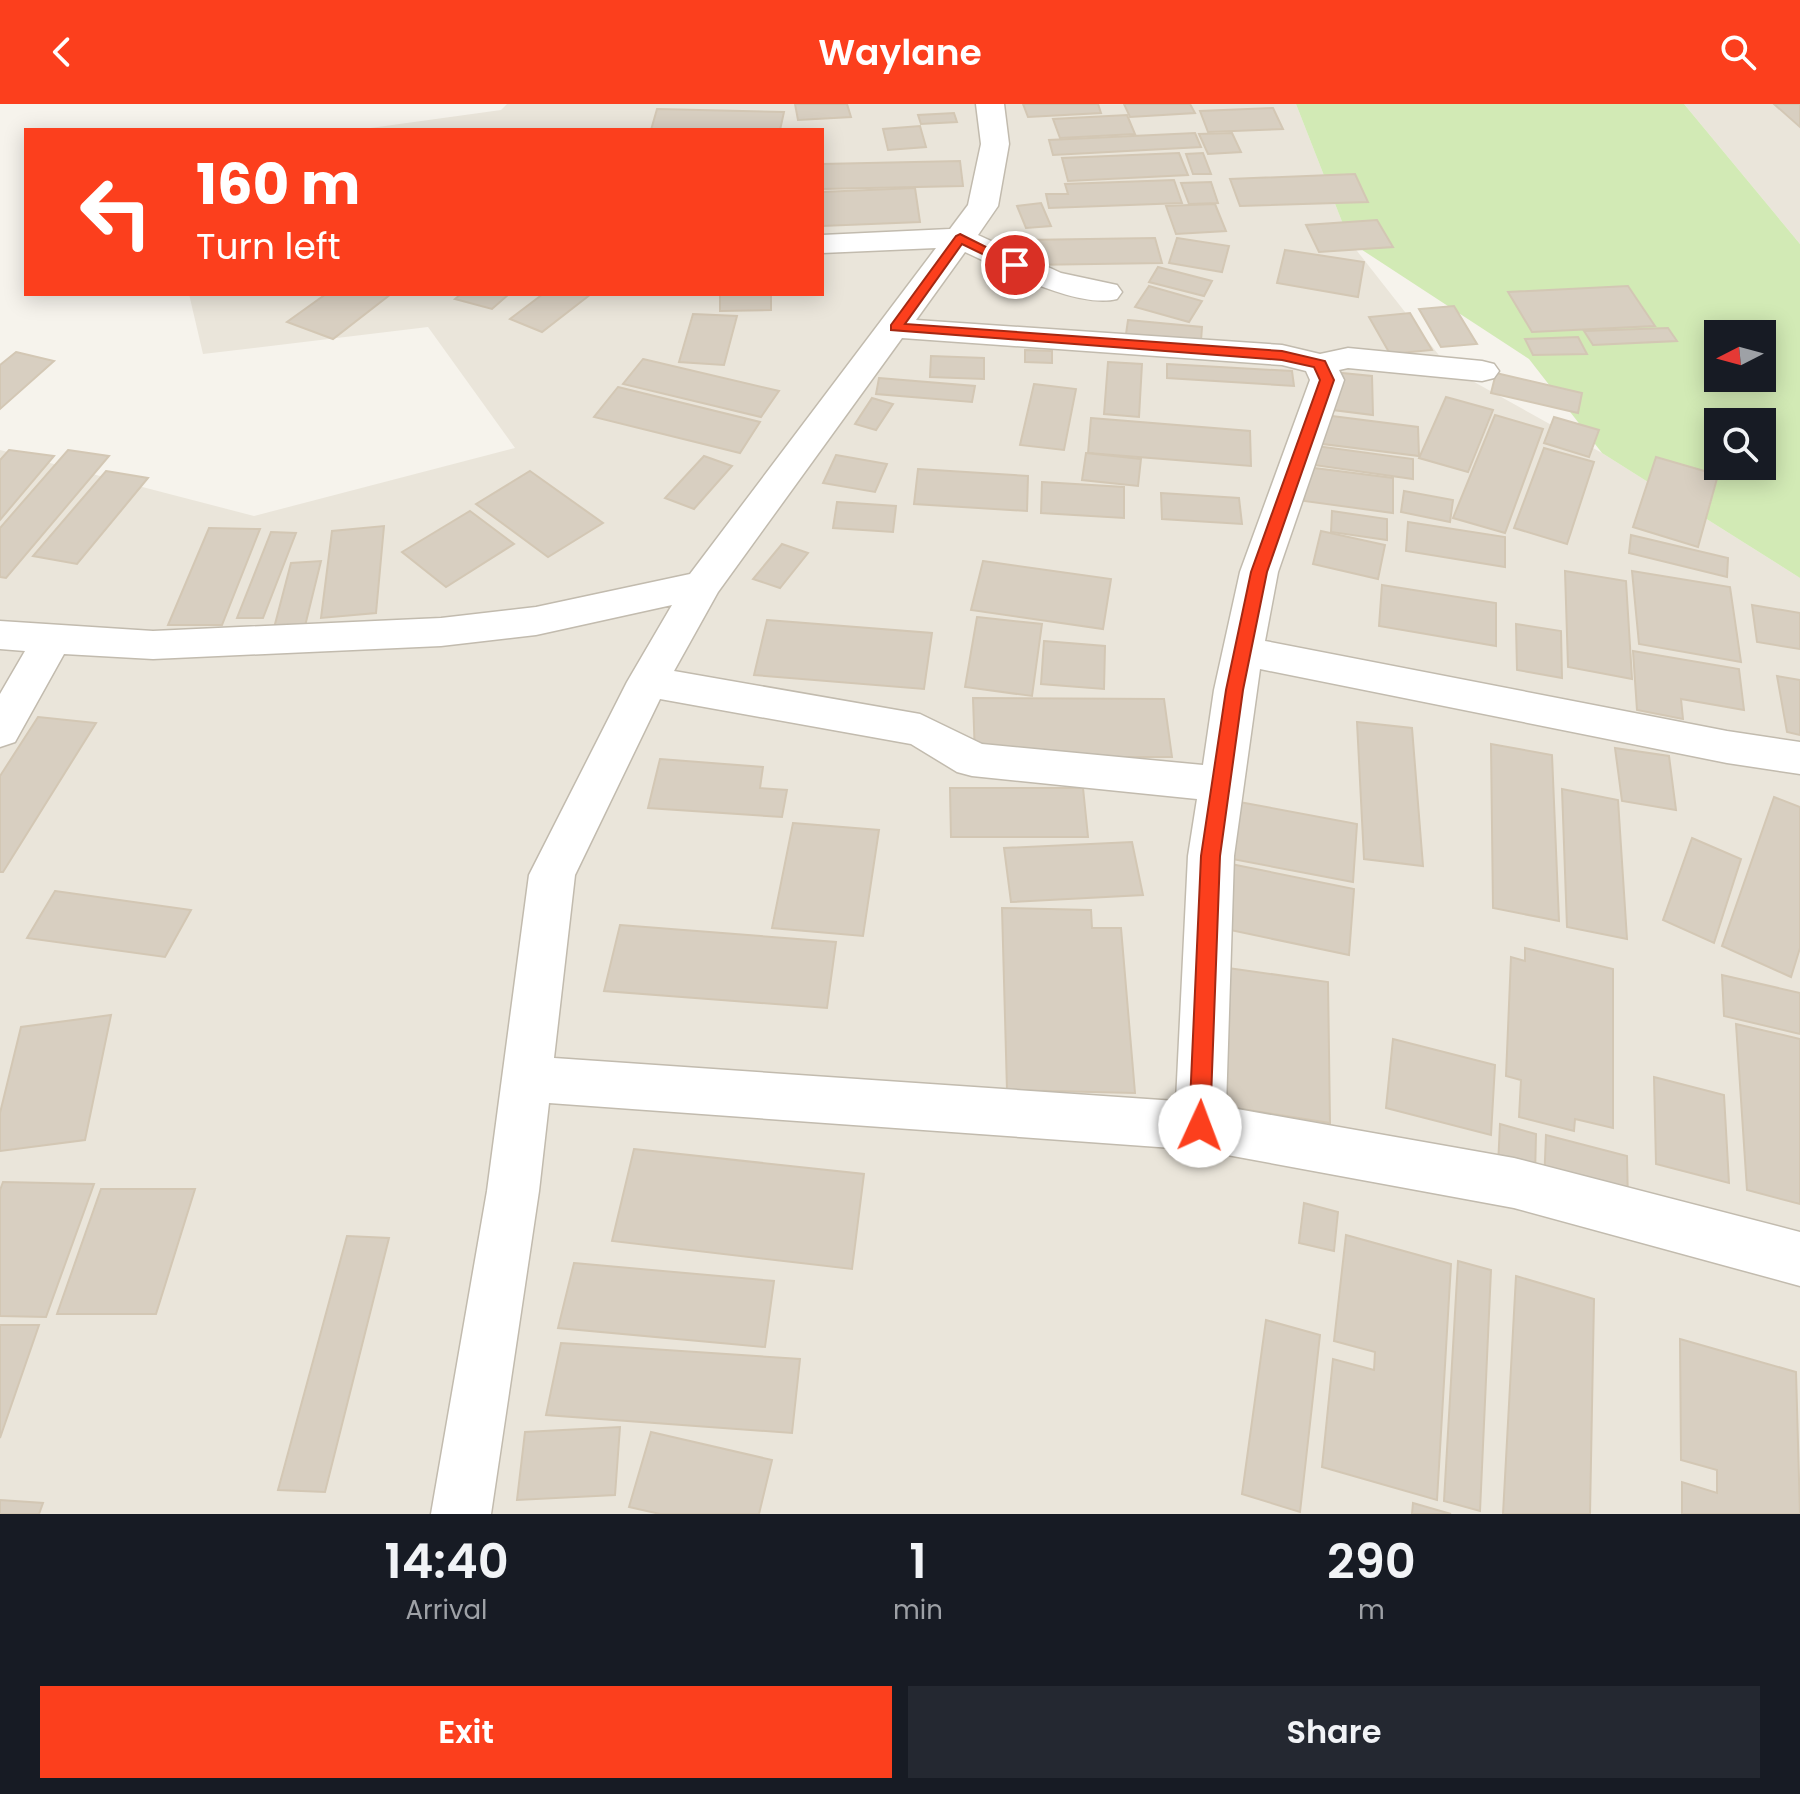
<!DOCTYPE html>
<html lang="en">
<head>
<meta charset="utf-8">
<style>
  :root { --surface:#171b24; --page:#242831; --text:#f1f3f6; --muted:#9ea1a6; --accent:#fc3f1d }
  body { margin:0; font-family:Poppins,sans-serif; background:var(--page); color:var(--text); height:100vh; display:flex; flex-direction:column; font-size:30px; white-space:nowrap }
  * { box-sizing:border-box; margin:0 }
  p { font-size:26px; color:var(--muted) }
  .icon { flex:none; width:44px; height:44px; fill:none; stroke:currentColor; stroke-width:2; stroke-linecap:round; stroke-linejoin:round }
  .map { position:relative; height:1410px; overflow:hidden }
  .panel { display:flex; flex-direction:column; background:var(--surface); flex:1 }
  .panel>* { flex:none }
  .banner { position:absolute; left:24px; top:24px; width:800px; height:168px; border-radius:0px; box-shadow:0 4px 20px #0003; background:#fc3f1d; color:#fff; overflow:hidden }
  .needle { width:52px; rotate:264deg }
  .buttons { position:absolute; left:1704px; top:216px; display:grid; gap:16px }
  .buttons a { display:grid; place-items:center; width:72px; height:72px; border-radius:0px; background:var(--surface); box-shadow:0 4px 20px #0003; font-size:40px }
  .pin { position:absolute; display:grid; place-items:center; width:68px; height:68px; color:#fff; margin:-34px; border:4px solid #fff; border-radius:50%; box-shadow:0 2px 8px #0007 }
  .me { position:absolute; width:88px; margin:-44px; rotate:2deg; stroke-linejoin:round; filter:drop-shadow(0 0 6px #0008) }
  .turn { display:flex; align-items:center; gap:28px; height:168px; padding:0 40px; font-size:36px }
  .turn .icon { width:104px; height:104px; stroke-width:2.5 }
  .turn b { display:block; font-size:56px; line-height:68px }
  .eta { display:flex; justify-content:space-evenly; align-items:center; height:136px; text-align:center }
  .eta b { font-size:48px; font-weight:600; line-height:56px }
  .action { display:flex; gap:16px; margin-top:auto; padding:16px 40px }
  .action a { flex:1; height:92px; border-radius:0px; background:var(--accent); color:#fff; font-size:32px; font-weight:600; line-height:92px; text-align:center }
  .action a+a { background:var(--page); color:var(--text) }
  header { display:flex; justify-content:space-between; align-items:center; height:104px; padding:0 40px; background:var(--accent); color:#fff; font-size:36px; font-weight:600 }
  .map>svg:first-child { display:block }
  .residential { fill:#eae5da }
  .green { fill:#d2eab5; fill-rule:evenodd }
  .building { fill:#d8cfc1; stroke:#d3c7b4; stroke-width:2 }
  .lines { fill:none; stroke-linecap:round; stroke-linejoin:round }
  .minor-casing { stroke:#c2bbae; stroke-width:3 }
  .minor { fill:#fff; fill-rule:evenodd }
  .route { fill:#fc3f1d; stroke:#a42913; stroke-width:2 }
</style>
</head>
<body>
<header><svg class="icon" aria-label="back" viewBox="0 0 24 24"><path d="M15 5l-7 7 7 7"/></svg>Waylane<svg class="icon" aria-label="search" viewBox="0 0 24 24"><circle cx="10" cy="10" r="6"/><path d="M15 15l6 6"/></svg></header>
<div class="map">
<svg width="1800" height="1410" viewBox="0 0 1800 1410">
  <rect width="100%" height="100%" fill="#f6f3ec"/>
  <!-- residential -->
  <g class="residential">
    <path d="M507 0H1296L1350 138 1449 264 1602 349 1800 474V1410H0V346L254 412 515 344 428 223 203 250 189 190H822V26H356L501 6Z"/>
    <path d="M1684 0H1800V140Z"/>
  </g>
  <!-- green -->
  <path class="green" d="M1296 0H1684L1800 140V474L1602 349 1529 255 1350 138ZM1718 230H1762V274H1718ZM1718 318H1762V362H1718Z"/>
  <!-- building -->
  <g class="building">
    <path d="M795 0H847L851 13 798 16Z"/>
    <path d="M1023 0H1098L1101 9 1028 13Z"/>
    <path d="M1124 0H1190L1195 9 1130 13Z"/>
    <path d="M1774 0H1800V23Z"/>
    <path d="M1273 4 1283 25 1208 28 1200 7Z"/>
    <path d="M657 5 784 8 780 26H651Z"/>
    <path d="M954 9 957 18 921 20 918 11Z"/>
    <path d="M1127 11 1135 30 1060 34 1053 15Z"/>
    <path d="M920 22 926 43 888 46 883 25Z"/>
    <path d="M1195 29 1201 43 1053 51 1049 36Z"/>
    <path d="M1232 29 1241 48 1208 50 1199 30Z"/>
    <path d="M1179 49 1188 71 1068 77 1062 54Z"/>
    <path d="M1203 49 1211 70H1193L1186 50Z"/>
    <path d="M960 57 963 82 822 85V60Z"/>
    <path d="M1355 70 1368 98 1240 102 1230 75Z"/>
    <path d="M1174 76 1182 99 1049 104 1046 90H1068L1065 80Z"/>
    <path d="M1211 78 1218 99 1189 100 1181 79Z"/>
    <path d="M915 84 920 118 822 122V88Z"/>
    <path d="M1041 99 1051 122 1026 124 1017 102Z"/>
    <path d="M1215 100 1226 127 1176 130 1166 102Z"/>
    <path d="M1377 116 1393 143 1319 148 1306 121Z"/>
    <path d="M1155 134 1162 159 1027 161 1023 136Z"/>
    <path d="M1177 134 1229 142 1222 168 1169 159Z"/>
    <path d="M1285 146 1364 158 1358 193 1277 179Z"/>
    <path d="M1158 163 1212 177 1204 192 1149 178Z"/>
    <path d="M1149 182 1202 197 1189 218 1135 203Z"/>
    <path d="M1628 182 1655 222 1532 228 1508 188Z"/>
    <path d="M326 190H391L333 235 287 218Z"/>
    <path d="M461 190H509L492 205 455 195Z"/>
    <path d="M543 190H591L542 228 510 215Z"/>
    <path d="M720 190H771V206L720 207Z"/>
    <path d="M1454 202 1477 240 1441 243 1419 205Z"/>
    <path d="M1410 209 1432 246 1390 250 1369 213Z"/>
    <path d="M693 210 737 212 724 261 679 258Z"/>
    <path d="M1128 216 1202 223 1201 237 1126 230Z"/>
    <path d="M1668 224 1677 237 1593 241 1584 227Z"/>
    <path d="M1578 233 1587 250 1533 251 1525 235Z"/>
    <path d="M1025 246 1052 247V259L1025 258Z"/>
    <path d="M16 248 54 257 0 305V261Z"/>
    <path d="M931 252 984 254V275L930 273Z"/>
    <path d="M643 255 779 287 761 313 623 280Z"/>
    <path d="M1108 258 1142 260 1139 313 1104 310Z"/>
    <path d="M1167 260 1292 267 1294 282 1167 274Z"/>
    <path d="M1332 268 1372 272 1373 311 1333 306Z"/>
    <path d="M1496 269 1582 289 1578 309 1491 289Z"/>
    <path d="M879 274 975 282 972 298 876 290Z"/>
    <path d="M1034 280 1076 285 1064 346 1020 341Z"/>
    <path d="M618 283 760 318 740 349 594 313Z"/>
    <path d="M1446 293 1493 306 1468 368 1419 354Z"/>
    <path d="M872 294 893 300 876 326 855 320Z"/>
    <path d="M1324 311 1418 323 1419 352 1323 340Z"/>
    <path d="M1495 311 1543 325 1505 429 1453 414Z"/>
    <path d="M1554 313 1599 326 1589 353 1544 339Z"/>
    <path d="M1091 314 1250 327 1251 362 1088 349Z"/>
    <path d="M1309 341 1413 355V375L1307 360Z"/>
    <path d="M1544 344 1594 358 1567 440 1514 424Z"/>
    <path d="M9 346 54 352 0 416V356Z"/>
    <path d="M68 346 109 352 6 474 0 473V424Z"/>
    <path d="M1086 349 1141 355 1138 382 1082 376Z"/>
    <path d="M836 351 887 360 875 388 823 379Z"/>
    <path d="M704 352 732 362 694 405 665 394Z"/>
    <path d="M1656 353 1718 371 1698 443 1633 423Z"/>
    <path d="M1306 363 1393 374V409L1304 397Z"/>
    <path d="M918 365 1028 372 1027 407 914 400Z"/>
    <path d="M106 367 148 374 77 460 33 452Z"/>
    <path d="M530 367 603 419 548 453 476 400Z"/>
    <path d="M1042 378 1124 383V414L1041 409Z"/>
    <path d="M1404 387 1453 396 1450 418 1401 408Z"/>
    <path d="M1161 389 1239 394 1242 420 1162 415Z"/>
    <path d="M837 398 896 402 893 428 833 424Z"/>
    <path d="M470 407 514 440 446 483 402 448Z"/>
    <path d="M1332 407 1387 415V436L1331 428Z"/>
    <path d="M1408 418 1505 433V463L1406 447Z"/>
    <path d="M384 422 376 509 321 514 332 427Z"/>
    <path d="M209 424 260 425 222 521H168Z"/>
    <path d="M1321 427 1385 441 1378 475 1313 460Z"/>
    <path d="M271 428 296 429 263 514H237Z"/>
    <path d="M1631 431 1728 454 1727 473 1629 449Z"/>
    <path d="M782 440 808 449 780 484 753 475Z"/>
    <path d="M321 457 305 522 274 524 291 459Z"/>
    <path d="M983 457 1111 475 1103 525 971 506Z"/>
    <path d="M1565 467 1626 477 1632 575 1568 563Z"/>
    <path d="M1632 467 1730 483 1741 558 1639 540Z"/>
    <path d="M1382 481 1496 499V542L1379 522Z"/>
    <path d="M1752 501 1800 509V545L1757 538Z"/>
    <path d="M977 513 1042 520 1032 592 965 583Z"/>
    <path d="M767 516 932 529 924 585 754 571Z"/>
    <path d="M1516 520 1561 527 1562 574 1517 566Z"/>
    <path d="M1044 537 1105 542 1104 585 1041 580Z"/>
    <path d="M1633 547 1739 565 1744 606 1681 595 1683 615 1637 606Z"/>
    <path d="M1777 572 1800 576V631L1787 628Z"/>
    <path d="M973 594 1164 595 1172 653H975Z"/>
    <path d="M38 613 96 619 3 768H0V672Z"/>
    <path d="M1357 618 1412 624 1423 762 1364 755Z"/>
    <path d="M1491 640 1552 651 1559 817 1493 804Z"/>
    <path d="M1615 644 1669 652 1676 706 1622 697Z"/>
    <path d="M660 655 763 663 760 684 787 686 782 713 648 704Z"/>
    <path d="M950 684H1083L1088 733H951Z"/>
    <path d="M1562 685 1618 696 1627 835 1567 823Z"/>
    <path d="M1774 693 1800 703V844L1791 873 1722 842Z"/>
    <path d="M1234 697 1357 720 1353 778 1227 754Z"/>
    <path d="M793 719 879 726 863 832 772 824Z"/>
    <path d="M1692 734 1741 755 1714 839 1663 816Z"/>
    <path d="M1132 738 1143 791 1011 798 1004 744Z"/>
    <path d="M1226 759 1354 785 1349 851 1216 823Z"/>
    <path d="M55 787 191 806 165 853 27 834Z"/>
    <path d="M1002 804 1091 806 1092 824H1121L1135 989 1007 986Z"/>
    <path d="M620 821 836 838 827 904 604 887Z"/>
    <path d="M1525 844 1613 865V1024L1575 1015 1574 1027 1519 1013 1521 976 1506 972 1511 853 1525 857Z"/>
    <path d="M1221 863 1328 878 1330 1019 1216 1001Z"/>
    <path d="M1722 871 1800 889V930L1724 912Z"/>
    <path d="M111 911 85 1036 0 1047V1009L21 923Z"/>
    <path d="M1736 920 1800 935V1100L1747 1086Z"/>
    <path d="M1393 935 1495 961 1491 1031 1386 1004Z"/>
    <path d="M1654 973 1724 991 1729 1079 1656 1060Z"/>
    <path d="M1500 1020 1536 1030 1535 1072 1498 1062Z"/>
    <path d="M1546 1031 1627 1052 1628 1100 1544 1079Z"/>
    <path d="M634 1045 864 1070 852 1165 612 1137Z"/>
    <path d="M3 1078 94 1080 46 1213 0 1212V1086Z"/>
    <path d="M101 1085H195L156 1210H57Z"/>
    <path d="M1304 1099 1338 1108 1334 1147 1299 1139Z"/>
    <path d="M1346 1131 1451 1160 1437 1396 1322 1363 1333 1255 1374 1266 1375 1248 1334 1237Z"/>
    <path d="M347 1132 389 1134 325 1388 278 1386Z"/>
    <path d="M1458 1157 1491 1166 1480 1407 1444 1397Z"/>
    <path d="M574 1159 774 1177 765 1243 558 1224Z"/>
    <path d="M1516 1172 1594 1195 1590 1410H1503Z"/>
    <path d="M1266 1216 1320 1231 1300 1408 1242 1390Z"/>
    <path d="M0 1221H39L0 1334Z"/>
    <path d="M1680 1235 1796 1268 1800 1410H1682V1378L1717 1389V1366L1681 1356Z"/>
    <path d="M561 1239 800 1255 792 1329 546 1311Z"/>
    <path d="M620 1323 615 1391 517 1396 525 1328Z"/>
    <path d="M651 1328 772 1356 759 1410H660L629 1403Z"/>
    <path d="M0 1396 43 1399 39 1410H0Z"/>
    <path d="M1413 1399 1451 1410H1412Z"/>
  </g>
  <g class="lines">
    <!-- minor casing -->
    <g class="minor-casing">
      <path id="minor" d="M976 0H1004L1009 40 998 102 978 131 1061 169 1117 181 1122 188 1117 195C1076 205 1003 165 965 148L916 216 1282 241 1320 250 1348 244 1482 257 1494 260 1499 267 1494 274 1482 277 1348 264 1339 266 1344 276 1278 468 1265 537 1727 627 1800 638V670L1727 659 1260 565 1234 752 1226 1003 1514 1054 1800 1128V1182L1514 1104 1200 1046 549 999 539 1087 491 1410H431L487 1087 529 771 627 578 672 501 536 531 441 542 153 555 64 550 15 638 0 643V590L25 547 0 545V517L153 527 441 514 536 503 690 470 936 144 822 149V131L950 125 968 101 981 40ZM902 234 1282 261 1306 267 1310 276 1240 468 1214 586 1203 661 982 640 920 610 674 567 718 488ZM660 595 911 640 957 668 972 672 1197 695 1188 752 1176 997 554 954 575 771Z"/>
    </g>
    <!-- minor -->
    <use href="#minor" class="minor"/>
  </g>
  <!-- route -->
  <path class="route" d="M960 130 1022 161 1011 164 962 140 905 220 1282 247 1325 257 1334 276 1267 468 1243 586 1220 752 1210 1022 1207 1029 1200 1032 1192 1029 1189 1022 1201 752 1226 586 1251 468 1320 276 1314 263 1282 256 891 226V221L956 132Z"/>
</svg>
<div class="buttons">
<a><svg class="needle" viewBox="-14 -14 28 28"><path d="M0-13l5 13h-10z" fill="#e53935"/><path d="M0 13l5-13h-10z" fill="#9ea1a6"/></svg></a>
<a><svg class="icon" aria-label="search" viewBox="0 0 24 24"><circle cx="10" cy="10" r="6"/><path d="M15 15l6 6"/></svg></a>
</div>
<div class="pin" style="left:1015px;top:161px;background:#d93025"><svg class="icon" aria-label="arrive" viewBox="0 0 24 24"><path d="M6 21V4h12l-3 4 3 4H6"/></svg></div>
<svg class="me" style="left:1200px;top:1022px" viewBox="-20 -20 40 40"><circle r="19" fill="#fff"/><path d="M0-13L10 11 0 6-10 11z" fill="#fc3f1d"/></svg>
<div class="banner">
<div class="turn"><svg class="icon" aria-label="left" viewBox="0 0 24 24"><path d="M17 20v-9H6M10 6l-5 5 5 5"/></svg><div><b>160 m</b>Turn left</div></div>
</div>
</div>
<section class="panel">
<div class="eta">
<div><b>14:40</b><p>Arrival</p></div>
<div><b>1</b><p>min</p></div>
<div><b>290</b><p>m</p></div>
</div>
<div class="action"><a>Exit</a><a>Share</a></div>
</section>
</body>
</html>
